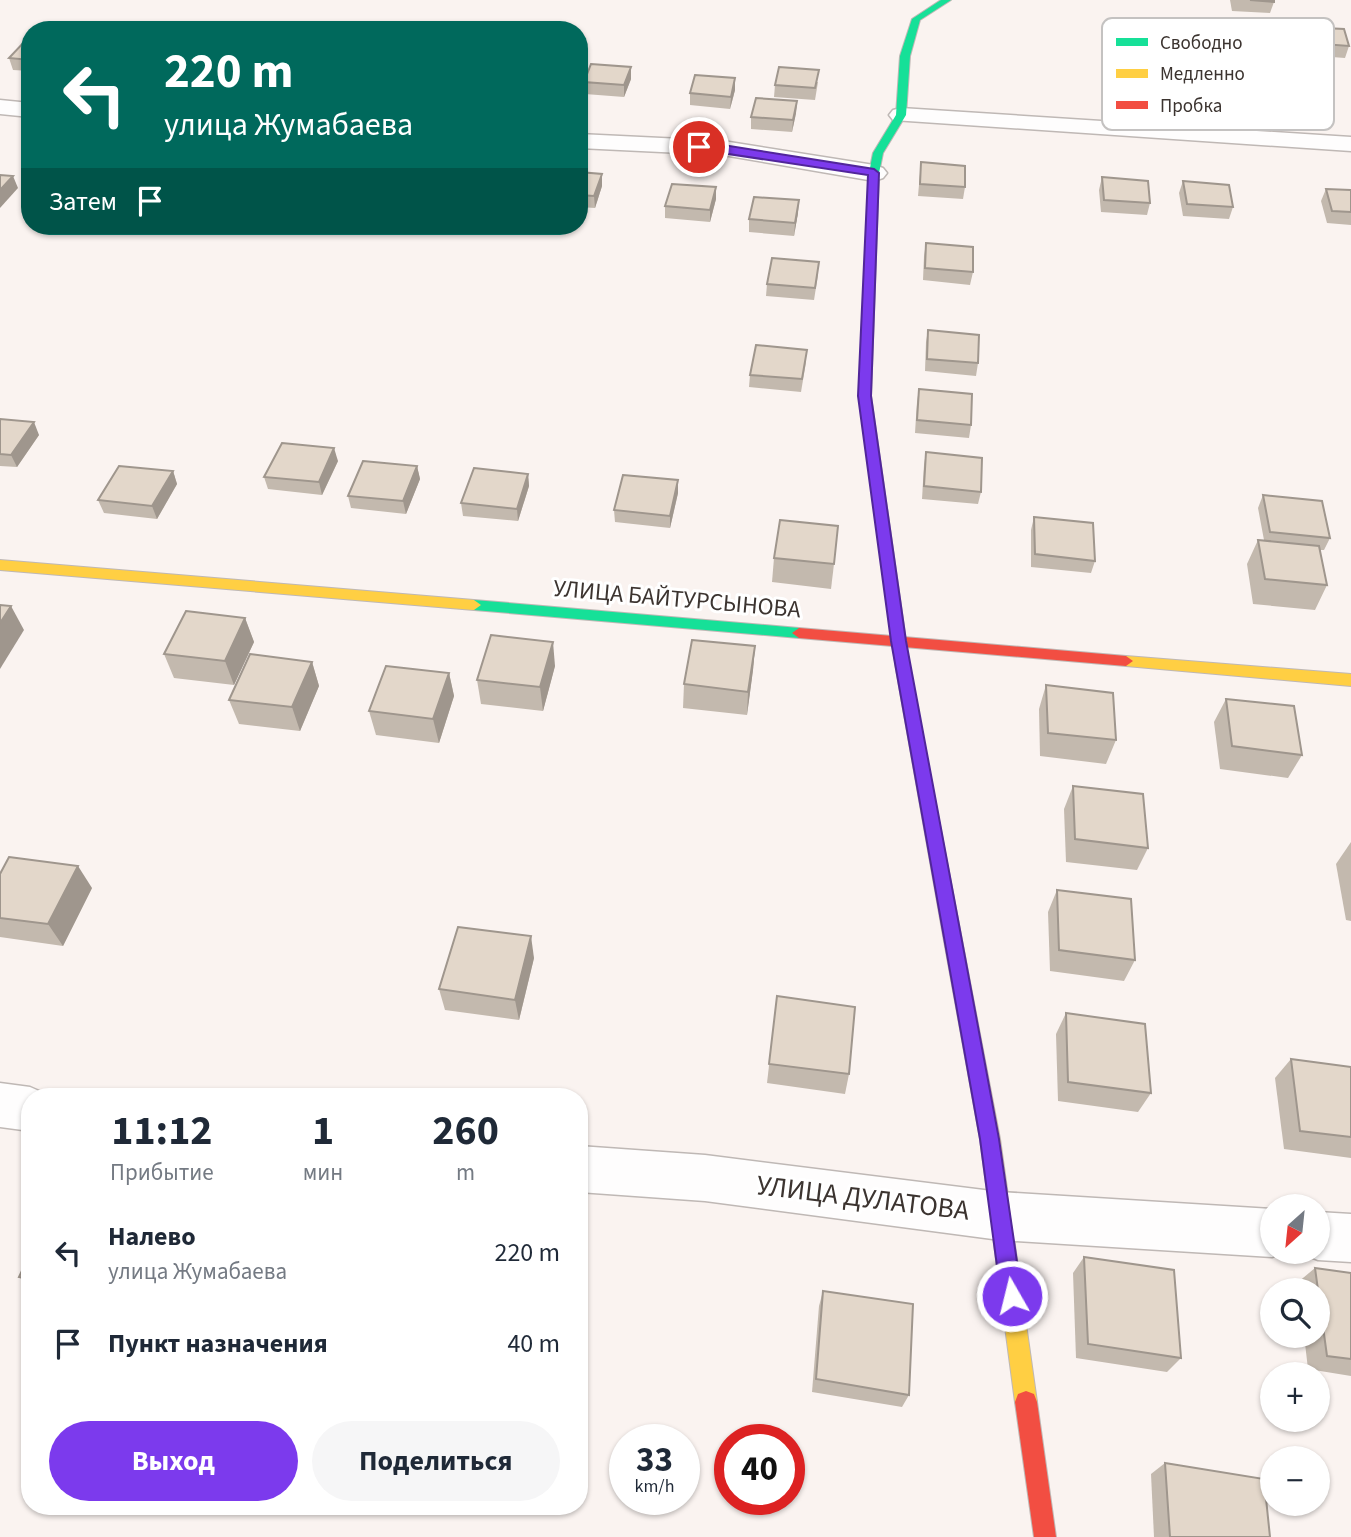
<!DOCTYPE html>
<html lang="ru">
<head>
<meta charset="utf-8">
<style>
  :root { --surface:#fff; --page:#f6f6f7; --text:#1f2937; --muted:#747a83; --accent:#7c3aed }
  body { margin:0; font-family:"Source Sans 3",sans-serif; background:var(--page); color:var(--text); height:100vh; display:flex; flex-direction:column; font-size:26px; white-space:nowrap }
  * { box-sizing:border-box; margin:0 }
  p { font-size:23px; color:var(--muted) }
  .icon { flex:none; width:38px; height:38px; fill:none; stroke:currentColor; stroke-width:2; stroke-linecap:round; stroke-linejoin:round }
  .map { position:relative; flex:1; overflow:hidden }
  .drawer { position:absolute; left:21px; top:1088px; width:567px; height:427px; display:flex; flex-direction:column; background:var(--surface); border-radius:28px; box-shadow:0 2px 5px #0004 }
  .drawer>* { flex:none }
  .hud { position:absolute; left:21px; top:21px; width:567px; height:214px; border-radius:28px; box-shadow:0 2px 5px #0004; background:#00695c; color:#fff; overflow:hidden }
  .needle { width:46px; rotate:207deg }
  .buttons { position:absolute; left:1260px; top:1194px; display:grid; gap:14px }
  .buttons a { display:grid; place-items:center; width:70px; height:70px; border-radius:50%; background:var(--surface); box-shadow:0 2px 5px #0004; font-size:35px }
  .speed { position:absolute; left:609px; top:1424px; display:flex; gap:14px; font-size:35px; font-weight:700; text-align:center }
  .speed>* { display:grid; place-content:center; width:91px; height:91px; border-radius:50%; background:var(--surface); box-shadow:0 2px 5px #0004; line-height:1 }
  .speed small { font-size:18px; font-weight:400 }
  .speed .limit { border:10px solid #d22; background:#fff; color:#111 }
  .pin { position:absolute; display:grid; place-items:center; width:60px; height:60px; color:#fff; margin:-30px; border:4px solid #fff; border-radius:50%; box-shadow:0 2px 7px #0007 }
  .me { position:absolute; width:77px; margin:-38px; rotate:352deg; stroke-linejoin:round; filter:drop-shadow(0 0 5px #0008) }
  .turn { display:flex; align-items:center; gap:24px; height:147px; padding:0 28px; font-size:32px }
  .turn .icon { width:91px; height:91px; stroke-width:2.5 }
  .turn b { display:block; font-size:49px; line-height:60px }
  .then { display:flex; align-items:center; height:66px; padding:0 28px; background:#0003; gap:14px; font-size:26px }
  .eta { display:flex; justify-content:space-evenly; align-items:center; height:119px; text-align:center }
  .eta b { font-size:42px; font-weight:700; line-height:49px }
  .cta { display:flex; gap:14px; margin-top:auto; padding:14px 28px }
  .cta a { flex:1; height:80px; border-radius:42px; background:var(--accent); color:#fff; font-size:28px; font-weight:700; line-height:80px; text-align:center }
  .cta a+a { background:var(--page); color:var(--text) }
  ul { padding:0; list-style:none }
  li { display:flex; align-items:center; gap:21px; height:91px; padding:0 28px }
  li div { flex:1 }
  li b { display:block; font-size:26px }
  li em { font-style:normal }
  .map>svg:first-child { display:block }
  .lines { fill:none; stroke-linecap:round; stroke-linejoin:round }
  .street-casing { stroke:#bfb8b5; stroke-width:3 }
  .fast-casing { stroke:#bfb8b5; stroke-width:2 }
  .slow-casing { stroke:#bfb8b5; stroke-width:2 }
  .jam-casing { stroke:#bfb8b5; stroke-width:2 }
  .street { fill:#fefdfd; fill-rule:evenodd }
  .fast { fill:#16e098; fill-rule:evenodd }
  .slow { fill:#ffcf43; fill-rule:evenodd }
  .jam { fill:#f24e42; fill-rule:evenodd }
  .wall { fill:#c3b9ae }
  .shaded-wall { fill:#9f968d }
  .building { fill:#e3d7ca; stroke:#9f968d; stroke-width:2 }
  .route { fill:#7c3aed; stroke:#51269a; stroke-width:2 }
  .labels { text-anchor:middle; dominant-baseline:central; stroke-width:6; stroke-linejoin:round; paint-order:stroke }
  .street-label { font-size:24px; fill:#3c3430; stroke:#fff }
  .near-street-label { font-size:28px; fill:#3c3430; stroke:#fff }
  .key { fill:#fff; stroke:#c4c2c1; stroke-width:2 }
  .key-label { font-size:19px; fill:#3c3430 }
</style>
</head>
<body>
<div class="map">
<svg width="1351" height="1537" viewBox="0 0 1351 1537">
  <rect width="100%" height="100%" fill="#faf3f0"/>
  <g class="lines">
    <!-- street casing -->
    <g class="street-casing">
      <g id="street">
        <path d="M0 100 30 103V117L0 114Z"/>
        <path d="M901 108 1351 137V151L893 120 889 115 893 110Z"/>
        <path d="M579 134 723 141 874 165 883 168 887 173 883 178 874 181 723 155 579 148Z"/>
        <path d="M0 1083 30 1087 46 1094 48 1097H30V1131L0 1127Z"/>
        <path d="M579 1146 705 1155 1000 1192 1272 1209V1251H1287L1272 1257 1000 1240 705 1201 579 1192Z"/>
        <path d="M1318 1212 1351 1214V1262L1318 1260 1301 1253 1300 1251H1318Z"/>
      </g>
    </g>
    <!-- fast casing -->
    <g class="fast-casing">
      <g id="fast">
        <path d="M941 0H951L920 20 910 56 906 115 883 153 879 173 871 396 910 669 903 675 896 669 859 396 869 173 873 153 896 115 900 56 912 19Z"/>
        <path d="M474 600 799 628 806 633 799 638 474 610 467 605Z"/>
      </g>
    </g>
    <!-- slow casing -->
    <g class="slow-casing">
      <g id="slow">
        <path d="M0 560 474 600 481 605 474 610 0 570Z"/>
        <path d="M1126 656 1351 674V686L1126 666 1119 661Z"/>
        <path d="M952 928 958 930 961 935 1000 1139 1037 1402 1034 1410 1026 1413 1018 1410 1015 1402 980 1139 943 935 946 930Z"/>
      </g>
    </g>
    <!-- jam casing -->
    <g class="jam-casing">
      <g id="jam">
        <path d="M799 628 1126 656 1133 661 1126 666 799 638 792 633Z"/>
        <path d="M903 663 910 669 961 935 958 940 952 942 946 940 943 935 896 669Z"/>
        <path d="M1026 1391 1034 1394 1037 1402 1056 1537H1034L1015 1402 1018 1394Z"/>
      </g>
    </g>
    <!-- street -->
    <use href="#street" class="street"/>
    <!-- fast -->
    <use href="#fast" class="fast"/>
    <!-- slow -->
    <use href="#slow" class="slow"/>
    <!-- jam -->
    <use href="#jam" class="jam"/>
  </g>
  <!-- wall -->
  <g class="wall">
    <path d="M1230 0H1274V2L1270 13 1232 11Z"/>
    <path d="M1129 19 1171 38 1167 49 1128 47 1126 30Z"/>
    <path d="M1304 27 1349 46 1345 58 1305 55 1300 38Z"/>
    <path d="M1228 31 1272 51 1268 63 1228 60 1224 43Z"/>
    <path d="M30 42V71L13 70 9 58Z"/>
    <path d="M735 78V90L730 109 690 105V93Z"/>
    <path d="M1257 78 1304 99 1299 111 1257 108 1253 90Z"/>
    <path d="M631 79 624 97 585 94 584 82Z"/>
    <path d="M818 82 815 100 774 97 775 85Z"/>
    <path d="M797 101 796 113 792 132 751 129V117Z"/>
    <path d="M921 162 965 187 963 199 918 196Z"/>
    <path d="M579 172 602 174V186L595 208 579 207Z"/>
    <path d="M1102 177 1150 203 1147 215 1101 212 1099 190Z"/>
    <path d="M1183 181 1233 207 1229 219 1183 216 1179 193Z"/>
    <path d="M716 187V199L710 222 665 218V206Z"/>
    <path d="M1326 189 1351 190V225L1327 223 1321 201Z"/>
    <path d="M798 213 794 236 749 232V219Z"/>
    <path d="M122 226H148L147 228Z"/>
    <path d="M926 243 973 272 970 285 923 280 924 256Z"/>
    <path d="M818 275 814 300 766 296 767 284Z"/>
    <path d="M928 330 978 363 976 376 925 371 926 342Z"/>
    <path d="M806 362 801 392 749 387 750 375Z"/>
    <path d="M919 389 971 425 969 438 915 433 917 402Z"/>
    <path d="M0 419 39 435 17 467 0 466Z"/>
    <path d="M926 452 981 492 978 504 922 499 924 465Z"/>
    <path d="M338 461 322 495 268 489 264 477Z"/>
    <path d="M417 466 420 479 406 514 351 508 348 496Z"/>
    <path d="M173 471 177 484 157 519 104 513 98 500Z"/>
    <path d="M528 474 529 486 518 521 463 516 461 503Z"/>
    <path d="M678 480V493L670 528 615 522 614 510Z"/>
    <path d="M1263 495 1330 538 1324 550H1320L1327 585 1315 610 1253 604 1247 564 1258 540H1264L1258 508Z"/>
    <path d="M1034 517 1095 561 1091 573 1031 567V530Z"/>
    <path d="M774 558 834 564 831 589 772 582Z"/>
    <path d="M245 618 254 642 234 685 174 678 164 654Z"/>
    <path d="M755 646 753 670 747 715 683 708 684 684Z"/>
    <path d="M312 662 319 686 300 731 239 724 229 700Z"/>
    <path d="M555 666 543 711 481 704 477 680Z"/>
    <path d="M449 673 454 696 439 743 376 735 369 711Z"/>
    <path d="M1046 685 1116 740 1106 764 1040 756 1039 709Z"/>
    <path d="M1226 699 1302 755 1288 778 1220 769 1214 722Z"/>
    <path d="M1073 786 1148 848 1137 870 1066 862 1064 809Z"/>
    <path d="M1351 842V921L1346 920 1336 864Z"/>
    <path d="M92 888 63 946 0 937V918Z"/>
    <path d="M1057 890 1135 960 1124 981 1050 971 1048 912Z"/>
    <path d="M534 958 519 1020 445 1010 439 989Z"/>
    <path d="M777 996 849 1074 845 1094 767 1083Z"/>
    <path d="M1066 1013 1151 1093 1138 1112 1058 1101 1056 1034Z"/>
    <path d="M1291 1059 1351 1067V1158L1284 1149 1275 1078Z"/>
    <path d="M30 1254V1286L19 1277Z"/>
    <path d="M1084 1257 1181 1358 1167 1372 1076 1358 1073 1273Z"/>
    <path d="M1315 1268 1351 1273V1376L1308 1369 1304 1335H1318V1290H1298L1297 1283Z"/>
    <path d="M823 1291 909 1395 902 1407 812 1392 819 1306Z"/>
    <path d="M1165 1463 1270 1537H1154L1151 1474Z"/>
  </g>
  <!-- shaded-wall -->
  <g class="shaded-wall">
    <path d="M631 67V79L624 97V85Z"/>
    <path d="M735 78V90L730 109 731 97Z"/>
    <path d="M797 101 796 113 792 132 793 120Z"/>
    <path d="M602 174V186L595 208 594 196Z"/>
    <path d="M13 176 18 188 0 208V190Z"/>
    <path d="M716 187V199L710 222V210Z"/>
    <path d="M799 200 798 213 794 236 795 223Z"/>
    <path d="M34 422 39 435 17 467 11 455Z"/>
    <path d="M334 448 338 461 322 495 319 482Z"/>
    <path d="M417 466 420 479 406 514 403 501Z"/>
    <path d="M173 471 177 484 157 519 152 506Z"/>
    <path d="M528 474 529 486 518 521 517 509Z"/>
    <path d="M678 480V493L670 528V516Z"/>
    <path d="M11 606 24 630 0 669V623Z"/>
    <path d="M245 618 254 642 234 685 225 661Z"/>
    <path d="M553 642 555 666 543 711 540 687Z"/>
    <path d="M755 646 753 670 747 715 748 692Z"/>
    <path d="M312 662 319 686 300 731 292 707Z"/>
    <path d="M449 673 454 696 439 743 433 719Z"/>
    <path d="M78 866 92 888 63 946 48 924Z"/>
    <path d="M531 936 534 958 519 1020 515 1000Z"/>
  </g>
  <!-- building -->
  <g class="building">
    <path d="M1250 0H1274V2Z"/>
    <path d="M1304 27 1344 29 1349 46 1309 43Z"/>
    <path d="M25 41 30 42V60L9 58Z"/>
    <path d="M591 64 631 67 624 85 584 82Z"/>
    <path d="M779 67 819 70 815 88 775 85Z"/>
    <path d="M695 75 735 78 731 97 690 93Z"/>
    <path d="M756 98 797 101 793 120 751 117Z"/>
    <path d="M921 162 965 166V187L920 184Z"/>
    <path d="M579 172 602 174 594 196 579 195Z"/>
    <path d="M0 175 13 176 0 190Z"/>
    <path d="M1102 177 1148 181 1150 203 1104 200Z"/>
    <path d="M1183 181 1229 185 1233 207 1187 204Z"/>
    <path d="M672 184 716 187 710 210 665 206Z"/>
    <path d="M1326 189 1351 190V212L1332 211Z"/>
    <path d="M754 197 799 200 795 223 749 219Z"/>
    <path d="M926 243 973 247V272L925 268Z"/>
    <path d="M772 258 819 262 815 288 767 284Z"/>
    <path d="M928 330 979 335 978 363 927 359Z"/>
    <path d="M756 345 807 350 802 379 750 375Z"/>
    <path d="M919 389 972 394 971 425 917 420Z"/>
    <path d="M0 419 34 422 11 455 0 454Z"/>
    <path d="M282 443 334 448 319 482 264 477Z"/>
    <path d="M926 452 982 458 981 492 924 486Z"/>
    <path d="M363 461 417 466 403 501 348 496Z"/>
    <path d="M119 466 173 471 152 506 98 500Z"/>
    <path d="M474 468 528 474 517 509 461 503Z"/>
    <path d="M623 475 678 480 670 516 614 510Z"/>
    <path d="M1263 495 1322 501 1330 538 1270 532Z"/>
    <path d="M1034 517 1093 523 1095 561 1035 554Z"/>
    <path d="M780 520 838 526 834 564 774 558Z"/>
    <path d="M1258 540 1319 546 1327 585 1265 579Z"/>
    <path d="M0 605 11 606 0 623Z"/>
    <path d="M186 611 245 618 225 661 164 654Z"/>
    <path d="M491 635 553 642 540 687 477 680Z"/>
    <path d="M692 640 755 646 748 692 684 684Z"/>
    <path d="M250 654 312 662 292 707 229 700Z"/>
    <path d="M386 666 449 673 433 719 369 711Z"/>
    <path d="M1046 685 1113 693 1116 740 1048 733Z"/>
    <path d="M1226 699 1294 706 1302 755 1232 746Z"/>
    <path d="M1073 786 1143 794 1148 848 1075 839Z"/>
    <path d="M9 857 78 866 48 924 0 918V874Z"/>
    <path d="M1057 890 1131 899 1135 960 1059 950Z"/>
    <path d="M458 927 531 936 515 1000 439 989Z"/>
    <path d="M777 996 855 1007 849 1074 769 1064Z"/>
    <path d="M1066 1013 1145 1024 1151 1093 1068 1082Z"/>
    <path d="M1291 1059 1351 1067V1137L1300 1131Z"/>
    <path d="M30 1254V1279L19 1277Z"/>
    <path d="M1084 1257 1174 1270 1181 1358 1088 1344Z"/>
    <path d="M1315 1268 1351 1273V1359L1327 1356Z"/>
    <path d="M823 1291 913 1304 909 1395 816 1379Z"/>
    <path d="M1165 1463 1264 1479 1270 1537H1170Z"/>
  </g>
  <!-- route -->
  <path class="route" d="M699 144 723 145 874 169 879 173 871 396 906 641 999 1139 1022 1296 1019 1304 1012 1307 1004 1304 1001 1296 980 1139 891 641 858 396 868 175 695 149 694 147Z"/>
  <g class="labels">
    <!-- street labels -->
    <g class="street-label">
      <text transform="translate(677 599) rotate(5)">УЛИЦА БАЙТУРСЫНОВА</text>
    </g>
    <!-- near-street labels -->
    <g class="near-street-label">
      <text transform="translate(863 1198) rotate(7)">УЛИЦА ДУЛАТОВА</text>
    </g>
  </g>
  <!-- legend -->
  <rect x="1102" y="18" width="232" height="112" rx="10" class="key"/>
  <rect x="1116" y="38" width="32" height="8" fill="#16e098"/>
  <rect x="1116" y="69" width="32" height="9" fill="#ffcf43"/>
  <rect x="1116" y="101" width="32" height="8" fill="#f24e42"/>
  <g class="key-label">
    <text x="1160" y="49">Свободно</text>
    <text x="1160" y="80">Медленно</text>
    <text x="1160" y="112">Пробка</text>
  </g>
</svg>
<div class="buttons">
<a><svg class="needle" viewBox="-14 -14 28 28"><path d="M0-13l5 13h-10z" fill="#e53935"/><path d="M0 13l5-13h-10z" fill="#747a83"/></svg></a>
<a><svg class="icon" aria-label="search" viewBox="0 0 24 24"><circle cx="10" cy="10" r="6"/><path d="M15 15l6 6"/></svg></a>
<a>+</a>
<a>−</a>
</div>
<div class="speed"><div>33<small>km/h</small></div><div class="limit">40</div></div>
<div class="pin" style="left:699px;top:147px;background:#d93025"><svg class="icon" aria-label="arrive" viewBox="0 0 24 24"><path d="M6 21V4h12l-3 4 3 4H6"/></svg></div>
<svg class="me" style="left:1012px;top:1296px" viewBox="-20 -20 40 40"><circle r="17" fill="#7c3aed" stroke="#fff" stroke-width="3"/><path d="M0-11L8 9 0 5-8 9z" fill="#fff"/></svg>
<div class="hud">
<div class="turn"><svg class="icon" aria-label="left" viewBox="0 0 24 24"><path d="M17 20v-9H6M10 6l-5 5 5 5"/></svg><div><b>220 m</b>улица Жумабаева</div></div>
<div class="then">Затем<svg class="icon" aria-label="arrive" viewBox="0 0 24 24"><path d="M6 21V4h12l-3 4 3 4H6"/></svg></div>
</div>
<section class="drawer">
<div class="eta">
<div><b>11:12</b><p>Прибытие</p></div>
<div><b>1</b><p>мин</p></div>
<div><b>260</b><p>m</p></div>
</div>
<ul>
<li><svg class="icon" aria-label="left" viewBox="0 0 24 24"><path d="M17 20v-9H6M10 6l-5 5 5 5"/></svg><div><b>Налево</b><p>улица Жумабаева</p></div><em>220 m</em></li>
<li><svg class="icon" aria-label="arrive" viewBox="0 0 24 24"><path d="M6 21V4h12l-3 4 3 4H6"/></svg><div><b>Пункт назначения</b></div><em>40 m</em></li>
</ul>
<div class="cta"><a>Выход</a><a>Поделиться</a></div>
</section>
</div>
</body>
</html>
